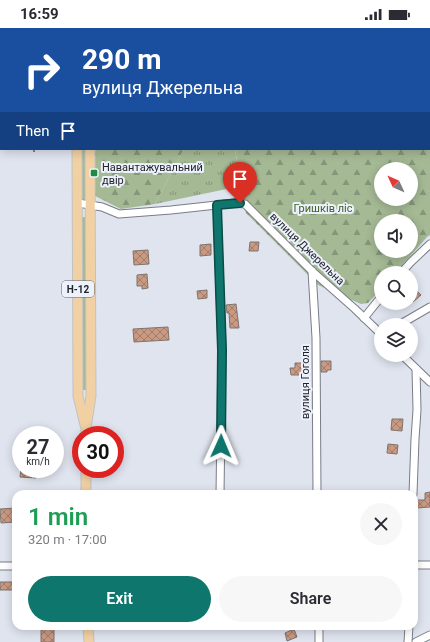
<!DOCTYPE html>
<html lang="en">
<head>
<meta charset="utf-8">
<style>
  :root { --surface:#fff; --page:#f7f7f7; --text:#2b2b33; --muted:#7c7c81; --accent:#0f766e }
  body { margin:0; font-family:Roboto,sans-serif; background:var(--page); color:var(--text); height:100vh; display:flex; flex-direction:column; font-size:15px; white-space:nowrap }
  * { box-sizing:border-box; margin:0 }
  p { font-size:13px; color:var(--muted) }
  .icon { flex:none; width:22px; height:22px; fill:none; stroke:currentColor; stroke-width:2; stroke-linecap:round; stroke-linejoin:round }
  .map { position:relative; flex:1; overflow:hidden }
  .panel { position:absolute; left:12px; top:462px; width:406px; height:140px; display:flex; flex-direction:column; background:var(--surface); border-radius:12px; box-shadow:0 2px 10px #0003 }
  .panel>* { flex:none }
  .guide { position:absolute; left:0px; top:0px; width:430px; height:122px; box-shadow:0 2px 10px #0003; background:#1a4fa0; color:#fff; overflow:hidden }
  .needle { width:26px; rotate:314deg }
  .controls { position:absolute; left:374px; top:134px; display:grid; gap:8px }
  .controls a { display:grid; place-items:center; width:44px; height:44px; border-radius:50%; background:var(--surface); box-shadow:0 2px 10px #0003; font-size:20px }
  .speed { position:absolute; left:12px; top:398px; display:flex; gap:8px; font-size:20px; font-weight:700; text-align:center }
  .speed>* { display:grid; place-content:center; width:52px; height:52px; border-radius:50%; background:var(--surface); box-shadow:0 2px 10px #0003; line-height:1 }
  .speed small { font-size:10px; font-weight:400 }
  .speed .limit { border:6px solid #d22; background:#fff; color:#111 }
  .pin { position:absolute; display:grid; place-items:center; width:34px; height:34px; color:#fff; margin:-41px -17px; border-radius:50% 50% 50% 0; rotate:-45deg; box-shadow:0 0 4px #0007 }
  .pin .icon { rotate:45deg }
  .me { position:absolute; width:44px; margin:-22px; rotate:1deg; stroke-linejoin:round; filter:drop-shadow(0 0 3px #0008) }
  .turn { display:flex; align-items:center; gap:14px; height:84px; padding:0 16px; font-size:18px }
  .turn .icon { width:52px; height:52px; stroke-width:2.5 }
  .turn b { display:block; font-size:28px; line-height:34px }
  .then { display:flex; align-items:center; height:38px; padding:0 16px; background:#0003; gap:8px; font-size:15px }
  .round { display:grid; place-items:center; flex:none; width:42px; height:42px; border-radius:21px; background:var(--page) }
  .head { display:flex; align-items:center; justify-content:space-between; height:68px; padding:0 16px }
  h1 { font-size:24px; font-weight:600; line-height:30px; color:#1e9e55 }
  .cta { display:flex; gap:8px; margin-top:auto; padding:8px 16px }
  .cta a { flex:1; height:46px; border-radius:24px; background:var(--accent); color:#fff; font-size:16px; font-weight:600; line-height:46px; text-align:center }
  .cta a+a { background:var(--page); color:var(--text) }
  .status { display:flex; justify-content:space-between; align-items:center; height:28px; padding:0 20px; background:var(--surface); direction:ltr }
  .status svg { height:11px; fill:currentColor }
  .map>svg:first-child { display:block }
  .grass { fill:url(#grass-tufts) }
  .forest { fill:url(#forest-firs); fill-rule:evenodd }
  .building { fill:url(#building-cross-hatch); stroke:#7f746f }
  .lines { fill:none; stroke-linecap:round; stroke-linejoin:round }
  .minor-casing { stroke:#797d87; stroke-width:9 }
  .major-casing { stroke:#c1c2c3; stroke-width:11 }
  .minor { stroke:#fff; stroke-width:7 }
  .major { stroke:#f1d1a4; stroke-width:9 }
  .rail { stroke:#62656b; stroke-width:1.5; stroke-dasharray:7 7; stroke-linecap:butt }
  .route-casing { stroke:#0a4d48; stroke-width:10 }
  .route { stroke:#0f766e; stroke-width:7 }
  .poi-dot { fill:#1f8b42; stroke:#ecf1fc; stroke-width:1.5 }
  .labels { text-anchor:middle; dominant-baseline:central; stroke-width:4; stroke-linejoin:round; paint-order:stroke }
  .shield { fill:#ecf1fc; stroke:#5f6268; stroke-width:1 }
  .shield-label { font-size:10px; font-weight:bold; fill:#222428 }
  .poi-label { font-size:11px; fill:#222428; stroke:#ecf1fc; text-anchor:start }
  .park-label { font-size:11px; fill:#406022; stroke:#ecf1fc }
  .street-label { font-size:11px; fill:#222428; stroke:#ecf1fc }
</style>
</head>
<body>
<div class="status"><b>16:59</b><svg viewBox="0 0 49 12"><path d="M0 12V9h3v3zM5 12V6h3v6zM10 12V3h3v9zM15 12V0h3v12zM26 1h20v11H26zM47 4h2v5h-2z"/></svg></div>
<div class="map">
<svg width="430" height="614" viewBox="0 0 430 614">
  <defs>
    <pattern id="grass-tufts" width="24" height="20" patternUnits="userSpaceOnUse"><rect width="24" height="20" fill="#a4b994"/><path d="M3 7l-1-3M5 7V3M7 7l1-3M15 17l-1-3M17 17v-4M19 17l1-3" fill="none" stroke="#859679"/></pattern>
    <pattern id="forest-firs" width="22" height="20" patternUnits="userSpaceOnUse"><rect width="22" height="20" fill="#a4b994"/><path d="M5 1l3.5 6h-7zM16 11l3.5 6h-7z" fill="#859679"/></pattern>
    <pattern id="building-cross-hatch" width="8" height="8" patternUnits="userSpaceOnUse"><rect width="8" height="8" fill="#ca9982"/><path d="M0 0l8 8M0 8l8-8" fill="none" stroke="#a47d6a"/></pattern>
  </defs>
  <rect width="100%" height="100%" fill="#dfe4ef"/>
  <!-- grass -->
  <g class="grass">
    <rect x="81" y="121" width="5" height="50"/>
    <path d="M184 121H235L241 158 155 176Z"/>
    <path d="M81 189H86L88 362H83Z"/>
  </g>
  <!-- forest -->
  <g class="forest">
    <path d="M292 0H430V207L427 209 395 245H381V261L368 275 361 276 318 257 246 185 235 121H429V1H292ZM381 141H411V171H381ZM381 193H411V223H381Z"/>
    <path d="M95 121H184L155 176 121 181 95 168Z"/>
  </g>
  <!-- building -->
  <g class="building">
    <path d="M250 214H259L258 223H249Z"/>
    <path d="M211 216V227L200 228V217Z"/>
    <path d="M148 222 149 236 134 237 133 223Z"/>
    <path d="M147 246 148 260 142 261V258H137V247Z"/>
    <path d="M414 260 421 267 413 274 411 272V262Z"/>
    <path d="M207 262V270L198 271 197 263Z"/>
    <path d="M236 276 239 300H230L229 285H227L226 277Z"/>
    <path d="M168 299 169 312 134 314 133 301Z"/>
    <path d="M321 333H331V342H327V344H321Z"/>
    <path d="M295 335H302V347H291L290 340H295Z"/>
    <path d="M392 391H403L402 403 391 402Z"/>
    <path d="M388 416 398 417 397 426 387 425Z"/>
    <path d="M21 441H36V450L20 449Z"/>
    <path d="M430 464V479L417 480 416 472H425V465Z"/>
    <path d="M16 480V494L1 495 0 481Z"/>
    <rect x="0" y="554" width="14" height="8"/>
    <rect x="41" y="598" width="13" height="16"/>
    <path d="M294 601 297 609 287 613 285 605Z"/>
  </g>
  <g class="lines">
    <!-- minor casing -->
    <g class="minor-casing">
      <g id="minor">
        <path d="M78 175 102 179 119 186 171 182 235 175 245 176 312 243 355 281 381 306"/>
        <path d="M217 177 222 322 220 466"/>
        <path d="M312 243 316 310 317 466"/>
        <path d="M401 245 411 234 430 216"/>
        <path d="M364 290 381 269"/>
        <path d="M399 297 430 279"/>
        <path d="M402 327 430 354"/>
        <path d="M413 466 415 411 417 382 416 341"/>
        <path d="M414 537H430"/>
        <path d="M0 538H16"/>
        <path d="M319 598V614"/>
        <path d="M408 614 409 598"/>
        <path d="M416 614 430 607"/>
      </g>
    </g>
    <!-- major casing -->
    <g class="major-casing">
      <g id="major">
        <path d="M76 1V0"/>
        <path d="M89 1V0"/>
        <path d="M77 121 78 368 85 397"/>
        <path d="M86 407V400L91 368 90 121"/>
        <path d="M86 466V441"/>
        <path d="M88 598 89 614"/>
      </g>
    </g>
    <!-- minor -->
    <use href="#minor" class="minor"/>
    <!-- major -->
    <use href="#major" class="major"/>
    <!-- rail -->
    <g class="rail">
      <path d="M10 1V0"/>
      <path d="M36 1V0"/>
      <path d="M0 47 1 42"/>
      <path d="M34 124V121"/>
    </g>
  </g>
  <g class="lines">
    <!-- route casing -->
    <g class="route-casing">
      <path id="route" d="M221 418 222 322 217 177 240 175"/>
    </g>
    <!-- route -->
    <use href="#route" class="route"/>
  </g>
  <!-- markers -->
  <rect class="poi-dot" x="90" y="141" width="8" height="8" rx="2"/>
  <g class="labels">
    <!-- shield labels -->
    <rect class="shield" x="62" y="253" width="32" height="16" rx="3"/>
    <g class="shield-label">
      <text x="78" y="261">Н-12</text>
    </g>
    <!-- poi labels -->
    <g class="poi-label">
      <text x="102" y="139">Навантажувальний<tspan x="102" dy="13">двір</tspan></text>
    </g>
    <!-- park labels -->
    <g class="park-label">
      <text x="323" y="180">Гришків ліс</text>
    </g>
    <!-- street labels -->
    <g class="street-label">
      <text transform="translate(307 221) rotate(44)">вулиця Джерельна</text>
      <text transform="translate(305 354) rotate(-90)">вулиця Гоголя</text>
    </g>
  </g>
</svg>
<div class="controls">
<a><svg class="needle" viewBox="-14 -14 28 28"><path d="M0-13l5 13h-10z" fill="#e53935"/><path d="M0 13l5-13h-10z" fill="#7c7c81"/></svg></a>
<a><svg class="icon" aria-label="sound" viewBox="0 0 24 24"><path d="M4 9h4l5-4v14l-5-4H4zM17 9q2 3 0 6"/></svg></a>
<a><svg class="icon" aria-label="search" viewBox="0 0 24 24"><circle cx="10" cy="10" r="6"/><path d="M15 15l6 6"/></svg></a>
<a><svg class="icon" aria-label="layers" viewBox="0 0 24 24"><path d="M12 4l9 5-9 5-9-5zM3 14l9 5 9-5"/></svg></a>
</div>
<div class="speed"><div>27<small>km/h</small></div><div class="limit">30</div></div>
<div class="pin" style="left:240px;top:175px;background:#d93025"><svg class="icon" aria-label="arrive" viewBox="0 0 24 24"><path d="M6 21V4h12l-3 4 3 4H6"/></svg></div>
<svg class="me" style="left:221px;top:418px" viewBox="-20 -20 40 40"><path d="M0-17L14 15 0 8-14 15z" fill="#0f766e" stroke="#fff" stroke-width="4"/></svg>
<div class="guide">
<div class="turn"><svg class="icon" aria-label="right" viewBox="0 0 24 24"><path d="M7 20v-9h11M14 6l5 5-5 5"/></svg><div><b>290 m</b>вулиця Джерельна</div></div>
<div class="then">Then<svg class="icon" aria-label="arrive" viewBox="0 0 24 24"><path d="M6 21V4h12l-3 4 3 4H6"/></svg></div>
</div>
<section class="panel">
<div class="head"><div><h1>1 min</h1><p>320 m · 17:00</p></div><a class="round"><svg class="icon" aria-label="close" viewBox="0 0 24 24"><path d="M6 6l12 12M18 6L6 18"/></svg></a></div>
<div class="cta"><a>Exit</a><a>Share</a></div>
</section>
</div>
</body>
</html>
